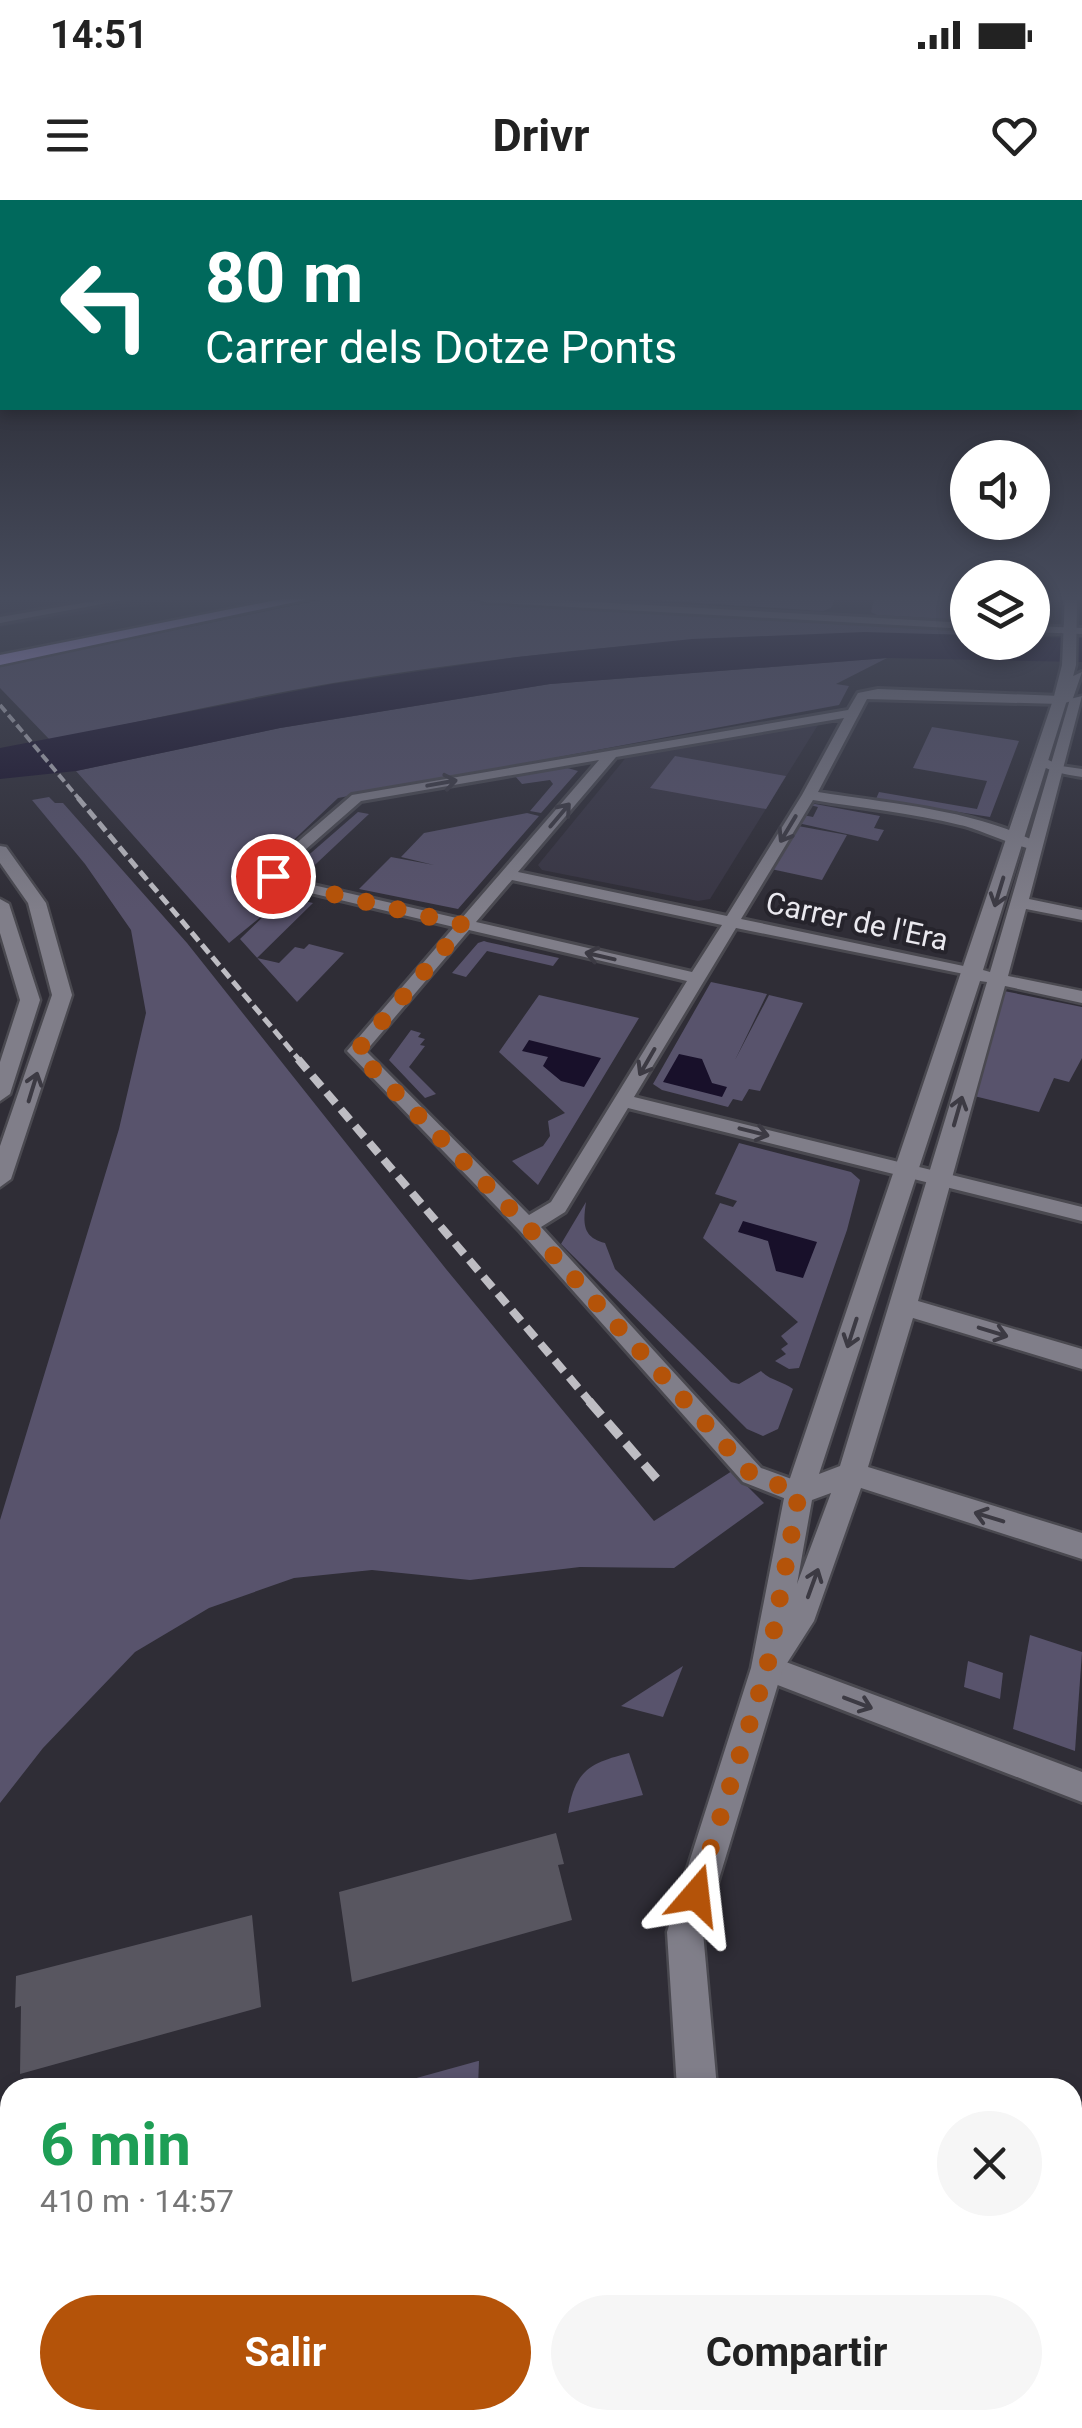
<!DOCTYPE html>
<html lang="es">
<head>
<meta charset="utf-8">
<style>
  :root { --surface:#fff; --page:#f6f6f6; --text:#222; --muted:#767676; --accent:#b45309 }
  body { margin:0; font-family:Roboto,sans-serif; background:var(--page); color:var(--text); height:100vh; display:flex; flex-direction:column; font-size:38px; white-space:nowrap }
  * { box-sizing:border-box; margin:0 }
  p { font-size:32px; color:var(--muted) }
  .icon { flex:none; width:55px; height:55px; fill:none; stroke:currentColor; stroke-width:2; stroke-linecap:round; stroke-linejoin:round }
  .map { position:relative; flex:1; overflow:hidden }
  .sheet { position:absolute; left:0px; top:1878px; width:1082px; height:352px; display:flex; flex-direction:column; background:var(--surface); border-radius:30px 30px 0 0; box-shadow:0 5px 15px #0003 }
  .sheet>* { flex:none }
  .banner { position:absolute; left:0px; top:0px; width:1082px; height:210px; box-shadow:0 5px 15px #0003; background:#00695c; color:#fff; overflow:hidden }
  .controls { position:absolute; left:950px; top:240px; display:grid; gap:20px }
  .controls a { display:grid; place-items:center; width:100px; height:100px; border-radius:50%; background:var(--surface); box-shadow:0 5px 15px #0003; font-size:50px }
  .pin { position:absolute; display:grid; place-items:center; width:85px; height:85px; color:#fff; margin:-42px; border:5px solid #fff; border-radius:50%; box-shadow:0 2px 10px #0007 }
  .me { position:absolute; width:110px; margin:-55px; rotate:17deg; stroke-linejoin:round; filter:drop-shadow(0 0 8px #0008) }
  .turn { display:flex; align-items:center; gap:35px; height:210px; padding:0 40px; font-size:45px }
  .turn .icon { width:130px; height:130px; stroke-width:2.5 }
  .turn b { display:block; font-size:70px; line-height:85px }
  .round { display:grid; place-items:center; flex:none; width:105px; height:105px; border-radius:52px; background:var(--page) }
  .overview { display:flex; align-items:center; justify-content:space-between; height:170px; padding:0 40px }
  h1 { font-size:60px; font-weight:700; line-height:75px; color:#1e9e55 }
  .button { display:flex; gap:20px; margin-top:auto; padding:20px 40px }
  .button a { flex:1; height:115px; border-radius:60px; background:var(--accent); color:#fff; font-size:40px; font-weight:700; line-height:115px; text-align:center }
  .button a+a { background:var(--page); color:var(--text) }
  .status { display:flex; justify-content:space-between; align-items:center; height:70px; padding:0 50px; background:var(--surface); direction:ltr }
  .status svg { height:28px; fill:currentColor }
  header { display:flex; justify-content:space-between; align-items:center; height:130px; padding:0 40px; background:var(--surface); font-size:45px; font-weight:700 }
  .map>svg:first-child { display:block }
  .built { fill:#393644 }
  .green { fill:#58536c }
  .water { fill:#18102a }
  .building { fill:#585660 }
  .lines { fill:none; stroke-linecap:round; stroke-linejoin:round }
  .minor-casing { stroke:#4a4950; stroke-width:6 }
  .tertiary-casing { stroke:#4a4950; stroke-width:5 }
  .secondary-casing { stroke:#4a4950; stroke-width:5 }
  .motorway-casing { stroke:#4a4950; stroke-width:5 }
  .minor { fill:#807e89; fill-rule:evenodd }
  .tertiary { fill:#807e89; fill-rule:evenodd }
  .secondary { fill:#807e89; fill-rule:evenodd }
  .motorway { fill:#b8a6ee; fill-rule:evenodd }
  .rail-far3 { stroke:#bebdc3; stroke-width:4; stroke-dasharray:9 4; stroke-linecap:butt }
  .rail-far2 { stroke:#bebdc3; stroke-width:5; stroke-dasharray:11 5; stroke-linecap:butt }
  .rail-far1 { stroke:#bebdc3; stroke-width:8; stroke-dasharray:14 8; stroke-linecap:butt }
  .rail { stroke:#bebdc3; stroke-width:9; stroke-dasharray:19 9; stroke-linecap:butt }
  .oneway { stroke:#3c3a43 }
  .route { stroke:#b45309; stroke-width:18; stroke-dasharray:0 32.4 }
  .labels { text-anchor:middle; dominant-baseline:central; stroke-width:8; stroke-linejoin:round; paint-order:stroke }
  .far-street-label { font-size:30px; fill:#eae9ef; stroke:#26242c }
</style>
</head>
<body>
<div class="status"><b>14:51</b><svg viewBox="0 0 49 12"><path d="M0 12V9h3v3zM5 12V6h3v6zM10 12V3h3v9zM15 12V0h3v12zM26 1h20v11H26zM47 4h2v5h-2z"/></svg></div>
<header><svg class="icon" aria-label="menu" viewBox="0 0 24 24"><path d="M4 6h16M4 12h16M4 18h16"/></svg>Drivr<svg class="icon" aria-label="heart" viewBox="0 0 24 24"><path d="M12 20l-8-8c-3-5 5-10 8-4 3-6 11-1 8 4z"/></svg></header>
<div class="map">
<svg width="1082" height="2228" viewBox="0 0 1082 2228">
  <rect width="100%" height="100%" fill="#2f2d36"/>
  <!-- built -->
  <g class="built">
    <path d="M0 399H179L0 427Z"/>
    <path d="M810 522 818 525 710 699 698 701 542 670 538 665 628 555Z"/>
  </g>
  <!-- green -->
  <g class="green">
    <path d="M325 399H448L801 422 811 419 968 429 967 435C755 429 543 449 333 483 238 499 144 521 50 540L0 488V466Z"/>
    <path d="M637 399H835L831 408 823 411Z"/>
    <path d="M874 399H967V420L877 415 871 412Z"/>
    <path d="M887 458 836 484 849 486 839 505 338 598 263 669 287 694 286 697 313 703 257 758 279 763 295 747 304 749 309 744 344 753 297 802 240 739 274 706 229 743 76 571 280 528 550 484Z"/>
    <path d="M932 527 1019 541 990 617 876 599 879 592 977 609 987 581 913 568Z"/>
    <path d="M675 556 786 576 766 609 650 588Z"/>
    <path d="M564 567 578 571 541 613 530 611 553 584 550 580 522 584 515 576Z"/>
    <path d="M49 597 55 603H63L187 743 446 1069 654 1321 732 1271 764 1303 674 1368 580 1367 470 1380 372 1370 294 1378 209 1408 135 1452 43 1548 0 1603V1320L119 929 146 813 131 730 85 664 32 600Z"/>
    <path d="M815 604 880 616 874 628 884 630 878 641 798 623 803 615 813 617 818 607 810 605Z"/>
    <path d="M358 612 369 614 301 678 297 677 296 666Z"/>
    <path d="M527 613 539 616 458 709 359 689 391 657 434 665 401 657 424 633Z"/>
    <path d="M798 626 847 635 822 680 771 669Z"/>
    <path d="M484 741 487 742 559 758 553 766 487 751 466 777 452 773 478 743Z"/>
    <path d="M711 782 767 794 735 860 769 795 803 803 760 891 749 889 742 901 733 899 728 907 662 890 653 884Z"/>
    <path d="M1004 791 1082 807V858L1069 882 1054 878 1039 912 974 896Z"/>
    <path d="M539 795 639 818 538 985 512 961 543 946 550 936 548 921 565 913 499 852Z"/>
    <path d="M411 830 421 833 418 837 425 839 420 845 425 846 409 867 436 894 425 898 389 860Z"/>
    <path d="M739 943 851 972 860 980 847 1030 799 1168 789 1169 775 1161 786 1154 781 1149 788 1144 781 1136 798 1122 703 1038 720 1003 733 1007 737 1001 715 994Z"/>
    <path d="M586 1002C583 1023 582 1037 605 1043L615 1069 731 1182 739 1184 761 1171C771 1181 783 1181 793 1189L778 1229 763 1236 747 1229 561 1044Z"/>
    <path d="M1030 1435 1082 1452 1075 1551 1013 1529Z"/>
    <path d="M968 1461 1003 1473 1000 1499 964 1487Z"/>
    <path d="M683 1466 663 1517 621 1506Z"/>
    <path d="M629 1553 643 1595 568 1613C575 1570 590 1563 629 1553Z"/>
    <path d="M479 1861 478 1887H384L478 1861Z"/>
    <path d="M1082 1962V2055H1073V1963Z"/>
    <path d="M780 2220H916L917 2228H781Z"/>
  </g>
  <!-- water -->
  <g class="water">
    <path d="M864 432 967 435 968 442H1032L1033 437 1082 438V462L887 458 550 484 280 528 76 571 0 579V548L332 484 517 457 692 439Z"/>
    <path d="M529 840 601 858 584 887 561 881 543 866 548 857 522 851Z"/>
    <path d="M679 854 702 859 712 883 727 887 722 897 663 882Z"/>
    <path d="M743 1021 817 1042 803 1078 776 1071 768 1041 738 1032Z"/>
  </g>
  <!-- building -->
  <g class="building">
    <path d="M556 1633 564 1664 558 1665 572 1720 352 1782 339 1692Z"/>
    <path d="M252 1715 261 1807 20 1874 21 1806 15 1808 16 1776Z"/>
  </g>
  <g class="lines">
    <!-- minor casing -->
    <g class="minor-casing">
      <g id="minor">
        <path d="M106 399H129L0 423V417Z"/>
        <path d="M478 399H538L968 423V429L483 402Z"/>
        <path d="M1032 426 1082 428V434L1032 432Z"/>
        <path d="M1082 472 1072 501 1060 504 867 499 818 592C892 604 973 609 1041 644V650C1027 652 980 629 960 625 912 613 862 608 813 600L741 719 973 768 981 773 979 777 736 728 634 897 1082 1007V1021L628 908 565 1012 541 1027 761 1268 808 1285 812 1293 808 1301 799 1304 743 1282 520 1031 347 851 454 727 277 685 264 671 352 595 848 510 858 493 878 489 1060 496 1071 477ZM844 518 802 595 727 716 518 672 616 557ZM599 560 461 719 287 679 281 671 361 601ZM512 680 722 725 692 772 476 722ZM469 730 687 781 551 1002 529 1015 366 851Z"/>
        <path d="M1040 556 1061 566 1082 569V577C1064 574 1048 572 1033 560Z"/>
        <path d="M767 1455 1082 1572V1602L757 1477 753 1468 757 1459Z"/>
      </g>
    </g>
    <!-- tertiary casing -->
    <g class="tertiary-casing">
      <g id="tertiary">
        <path d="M1065 399H1077L1076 465 1067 500 983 770 990 772 1070 499 1082 496 1029 699 1082 710V720L1026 709 1008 776 1082 791V803L1005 786 918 1101 1082 1149V1169L913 1118 868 1267 1082 1333V1359L861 1288 814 1421 782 1471 703 1732 717 1888H677L667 1732 751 1468 785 1293 1053 500 1062 465ZM980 781 987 782 840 1266 819 1274ZM831 1293 797 1384 812 1300Z"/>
        <rect x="699" y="2220" width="46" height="8"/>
      </g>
    </g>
    <!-- secondary casing -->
    <g class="secondary-casing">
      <g id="secondary">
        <path d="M0 646 6 647 46 703 72 795 11 979 0 987V946L52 795 28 703 0 663Z"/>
        <path d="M0 699 9 704 40 800 10 894 0 901V862L20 800 0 733Z"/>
      </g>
    </g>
    <!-- motorway casing -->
    <g class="motorway-casing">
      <path id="motorway" d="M281 399H309L0 465V455Z"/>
    </g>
    <!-- minor -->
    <use href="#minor" class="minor"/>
    <!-- tertiary -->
    <use href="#tertiary" class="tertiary"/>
    <!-- secondary -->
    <use href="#secondary" class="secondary"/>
    <!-- motorway -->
    <use href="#motorway" class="motorway"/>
    <!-- rail-far3 -->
    <path class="rail-far3" d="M0 505 80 600"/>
    <!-- rail-far2 -->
    <path class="rail-far2" d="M78 598 301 862"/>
    <!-- rail-far1 -->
    <path class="rail-far1" d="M298 859 591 1203"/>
    <!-- rail -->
    <path class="rail" d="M589 1201 662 1285"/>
  </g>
  <!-- one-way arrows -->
  <defs><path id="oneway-shaft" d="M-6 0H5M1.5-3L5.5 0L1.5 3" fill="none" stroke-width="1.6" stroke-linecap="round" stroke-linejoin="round" transform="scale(2.5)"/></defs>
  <g class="oneway">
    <use href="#oneway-shaft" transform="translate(442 583) rotate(-10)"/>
    <use href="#oneway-shaft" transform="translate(560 615) rotate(-50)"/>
    <use href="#oneway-shaft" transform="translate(788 629) rotate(121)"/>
    <use href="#oneway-shaft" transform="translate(999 692) rotate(107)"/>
    <use href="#oneway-shaft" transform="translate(600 756) rotate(-167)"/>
    <use href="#oneway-shaft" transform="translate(647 862) rotate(120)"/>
    <use href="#oneway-shaft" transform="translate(33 887) rotate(-73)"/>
    <use href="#oneway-shaft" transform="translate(958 911) rotate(-74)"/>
    <use href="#oneway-shaft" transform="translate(754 932) rotate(14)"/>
    <use href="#oneway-shaft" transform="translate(993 1132) rotate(17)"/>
    <use href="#oneway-shaft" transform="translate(852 1133) rotate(108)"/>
    <use href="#oneway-shaft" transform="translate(989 1317) rotate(-163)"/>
    <use href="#oneway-shaft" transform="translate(813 1383) rotate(-70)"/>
    <use href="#oneway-shaft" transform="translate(858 1503) rotate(21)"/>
  </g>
  <!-- sky -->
  <linearGradient id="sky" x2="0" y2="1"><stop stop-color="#1a191e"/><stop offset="0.56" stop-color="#474c5d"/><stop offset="1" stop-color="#474c5d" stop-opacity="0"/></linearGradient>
  <rect width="1082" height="711" fill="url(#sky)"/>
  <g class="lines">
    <!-- route -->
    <path class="route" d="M273 676 282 682 464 725 356 852 527 1026 752 1275 799 1293 767 1468 696 1695"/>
  </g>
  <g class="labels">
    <!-- far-street labels -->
    <g class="far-street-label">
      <text transform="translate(857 721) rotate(12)">Carrer de l'Era</text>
    </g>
  </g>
</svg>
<div class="controls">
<a><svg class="icon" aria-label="sound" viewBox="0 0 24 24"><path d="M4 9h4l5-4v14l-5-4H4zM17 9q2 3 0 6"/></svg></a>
<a><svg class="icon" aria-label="layers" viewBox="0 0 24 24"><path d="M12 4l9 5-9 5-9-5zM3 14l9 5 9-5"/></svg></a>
</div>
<div class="pin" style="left:273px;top:676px;background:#d93025"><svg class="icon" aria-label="arrive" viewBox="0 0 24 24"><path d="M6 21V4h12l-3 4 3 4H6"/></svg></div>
<svg class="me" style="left:696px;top:1695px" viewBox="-20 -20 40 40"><path d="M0-17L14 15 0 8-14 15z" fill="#b45309" stroke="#fff" stroke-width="4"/></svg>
<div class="banner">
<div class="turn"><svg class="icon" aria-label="left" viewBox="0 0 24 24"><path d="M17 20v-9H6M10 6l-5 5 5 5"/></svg><div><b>80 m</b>Carrer dels Dotze Ponts</div></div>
</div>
<section class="sheet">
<div class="overview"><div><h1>6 min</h1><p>410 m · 14:57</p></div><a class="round"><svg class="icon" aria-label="close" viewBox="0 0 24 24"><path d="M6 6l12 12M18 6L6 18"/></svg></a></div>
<div class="button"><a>Salir</a><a>Compartir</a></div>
</section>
</div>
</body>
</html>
